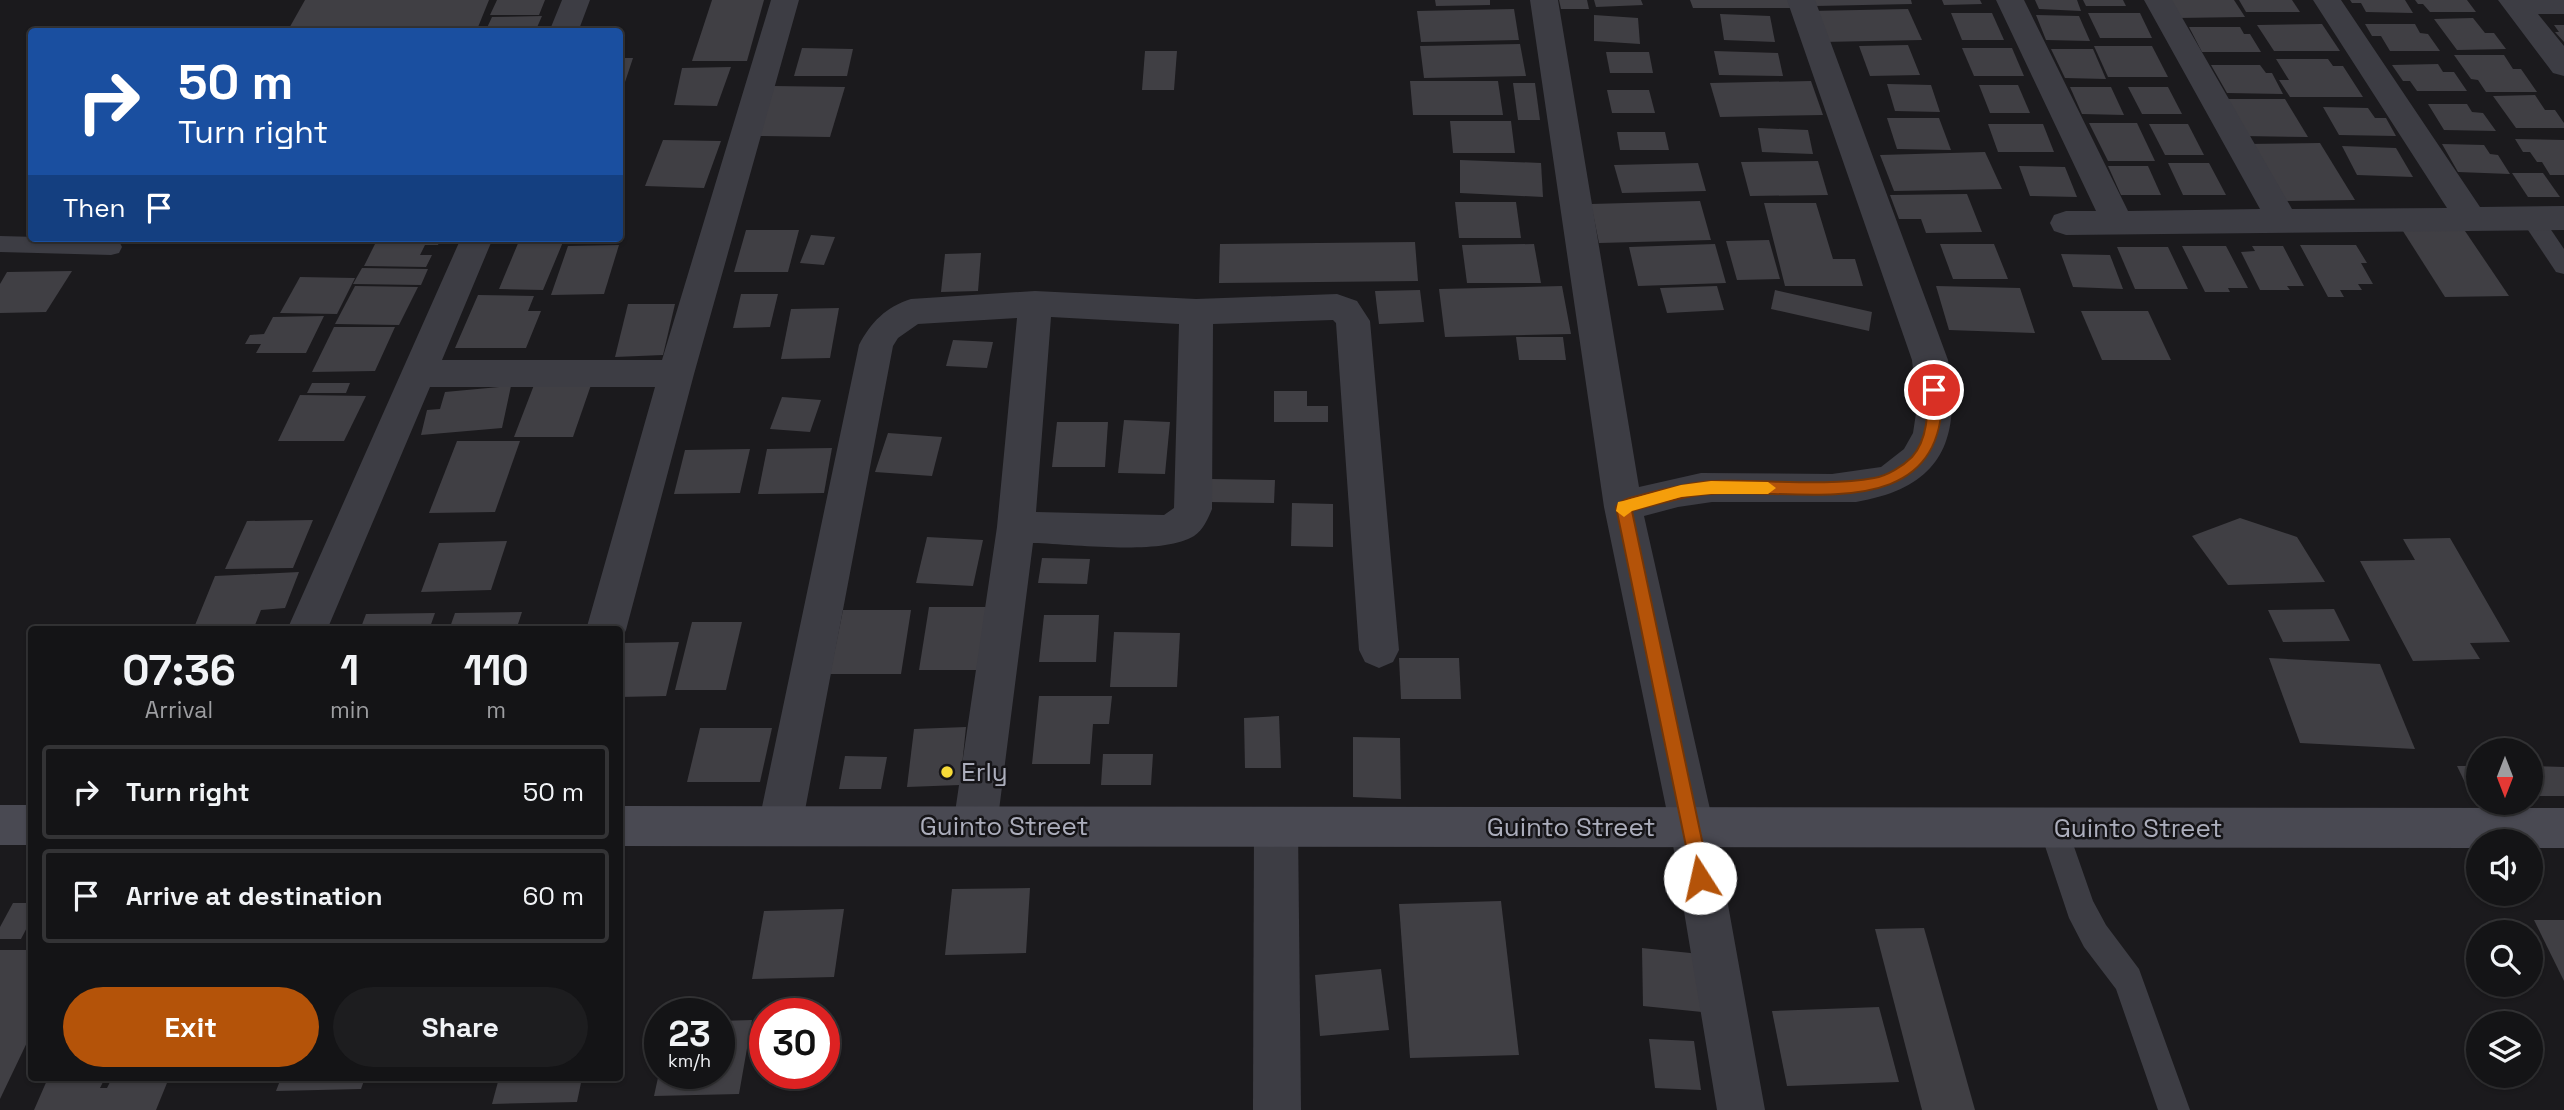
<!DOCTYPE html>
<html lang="en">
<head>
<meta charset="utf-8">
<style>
  :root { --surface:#141416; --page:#1d1d1f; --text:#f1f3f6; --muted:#9d9ea1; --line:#333335; --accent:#b45309 }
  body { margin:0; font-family:"Space Grotesk",sans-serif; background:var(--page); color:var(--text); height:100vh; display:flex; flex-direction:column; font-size:26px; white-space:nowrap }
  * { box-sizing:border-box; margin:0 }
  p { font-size:23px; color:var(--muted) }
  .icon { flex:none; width:38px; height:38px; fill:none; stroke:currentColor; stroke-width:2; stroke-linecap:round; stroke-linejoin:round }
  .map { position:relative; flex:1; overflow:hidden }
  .panel { position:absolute; left:28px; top:626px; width:595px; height:455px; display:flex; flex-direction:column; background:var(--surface); border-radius:7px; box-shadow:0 2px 5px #0004,0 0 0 2px var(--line) }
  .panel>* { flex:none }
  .banner { position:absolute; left:28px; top:28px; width:595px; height:214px; border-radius:7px; box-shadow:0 2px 5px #0004,0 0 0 2px var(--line); background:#1a4fa0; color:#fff; overflow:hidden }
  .needle { width:46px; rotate:180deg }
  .controls { position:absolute; left:2466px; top:738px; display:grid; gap:14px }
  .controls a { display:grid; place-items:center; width:77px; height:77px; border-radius:50%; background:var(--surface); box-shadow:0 2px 5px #0004,0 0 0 2px var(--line); font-size:35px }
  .speed { position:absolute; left:644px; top:998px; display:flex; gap:14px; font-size:35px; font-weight:700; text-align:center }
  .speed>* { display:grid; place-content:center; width:91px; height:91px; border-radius:50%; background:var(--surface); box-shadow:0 2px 5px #0004,0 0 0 2px var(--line); line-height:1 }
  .speed small { font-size:18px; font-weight:400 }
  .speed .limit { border:10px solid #d22; background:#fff; color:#111 }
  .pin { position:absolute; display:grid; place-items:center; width:60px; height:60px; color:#fff; margin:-30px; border:4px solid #fff; border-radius:50%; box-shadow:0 2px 7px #0007 }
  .me { position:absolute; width:77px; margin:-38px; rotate:350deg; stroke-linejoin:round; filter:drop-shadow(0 0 5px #0008) }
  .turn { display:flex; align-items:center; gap:24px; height:147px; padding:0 35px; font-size:32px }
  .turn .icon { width:91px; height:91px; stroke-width:2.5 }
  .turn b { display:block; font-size:49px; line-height:60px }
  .then { display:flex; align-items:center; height:66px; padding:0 35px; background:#0003; gap:14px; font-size:26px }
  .eta { display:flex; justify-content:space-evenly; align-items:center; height:119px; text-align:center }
  .eta b { font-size:42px; font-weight:700; line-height:49px }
  .primary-button { display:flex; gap:14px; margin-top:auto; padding:14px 35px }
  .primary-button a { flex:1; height:80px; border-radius:42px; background:var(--accent); color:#fff; font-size:28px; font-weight:700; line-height:80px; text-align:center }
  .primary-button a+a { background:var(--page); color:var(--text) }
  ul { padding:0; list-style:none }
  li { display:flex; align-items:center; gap:21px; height:94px; margin:0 14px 10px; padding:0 21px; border:4px solid var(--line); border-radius:7px }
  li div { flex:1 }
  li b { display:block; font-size:26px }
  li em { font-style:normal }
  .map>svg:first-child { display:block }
  .building { fill:#403f44 }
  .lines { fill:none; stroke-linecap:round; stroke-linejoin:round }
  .lane { fill:#3d3d44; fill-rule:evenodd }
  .street { fill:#3d3d44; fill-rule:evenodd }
  .secondary { fill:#494952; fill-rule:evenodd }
  .route { fill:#b45309; stroke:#753606; stroke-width:2 }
  .slow { fill:#f59e0b }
  .poi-dot { fill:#f7db38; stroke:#161518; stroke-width:2.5 }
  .labels { text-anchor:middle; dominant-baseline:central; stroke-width:5; stroke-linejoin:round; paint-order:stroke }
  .poi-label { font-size:26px; fill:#acaebc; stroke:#161518; text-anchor:start }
  .street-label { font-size:26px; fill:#acaebc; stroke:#161518 }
</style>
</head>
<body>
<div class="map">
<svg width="2564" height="1110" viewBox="0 0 2564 1110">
  <rect width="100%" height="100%" fill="#1b1a1d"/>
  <!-- building -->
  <g class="building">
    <path d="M305 0H489L476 32H287Z"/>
    <path d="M497 0H545L539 15H490Z"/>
    <path d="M712 0H764L747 61H692Z"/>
    <path d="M1435 0H1490V5L1436 6Z"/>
    <path d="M1559 0H1587L1589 9H1561Z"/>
    <path d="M1594 0H1641L1643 5 1596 7Z"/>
    <path d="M1690 0H1789L1793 8H1693Z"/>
    <path d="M1813 0H1911L1912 4 1815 6Z"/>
    <path d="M1942 0H1980L1982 4 1944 5Z"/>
    <path d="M2035 0H2077L2081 11 2039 9Z"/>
    <path d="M2083 0H2123L2126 6H2086Z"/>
    <path d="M2167 0H2234L2245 17 2177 18Z"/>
    <path d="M2239 0H2292L2300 12H2246Z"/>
    <path d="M2350 0H2405L2413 13 2366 12 2361 3H2352Z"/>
    <path d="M2415 0H2467L2476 12H2430L2423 4H2418Z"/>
    <path d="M1514 9 1519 40 1421 42 1417 11Z"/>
    <path d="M1908 9 1922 40 1822 42 1810 11Z"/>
    <path d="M1951 13H1992L2004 40H1962Z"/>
    <path d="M2088 13H2140L2152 38H2100Z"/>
    <path d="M1720 14 1770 16 1775 42 1724 40Z"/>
    <path d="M1594 15 1638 18 1640 44 1594 41Z"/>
    <path d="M2036 15 2079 16 2090 41 2046 40Z"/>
    <path d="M542 16 535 32H485L492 17Z"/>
    <path d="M2473 18 2485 33H2494L2506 49 2457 50 2434 19Z"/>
    <path d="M2322 24 2340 51H2274L2257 25Z"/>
    <path d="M2365 24H2415L2420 33 2428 34 2440 51H2390L2381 36H2372Z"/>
    <path d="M2554 25H2564V42L2555 32H2559Z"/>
    <path d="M2189 27H2240L2244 34H2250L2261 52H2202Z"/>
    <path d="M1520 44 1526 76 1424 78 1420 46Z"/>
    <path d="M1908 45 1920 75 1870 76 1859 46Z"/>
    <path d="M2094 46H2152L2168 77H2108Z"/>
    <path d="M802 48 853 49 847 76H794Z"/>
    <path d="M1962 48H2012L2024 76H1974Z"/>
    <path d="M2051 49H2093L2106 79 2065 78Z"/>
    <path d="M1145 51H1177L1174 90H1142Z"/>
    <path d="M1714 51 1778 53 1783 76 1719 75Z"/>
    <path d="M1606 52H1649L1653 73H1610Z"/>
    <path d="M2454 55H2504L2513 69H2521L2537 92H2486L2478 80 2471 79Z"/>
    <path d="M620 58H633L623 88H620Z"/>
    <path d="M2276 59H2328L2333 66H2343L2363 97H2290L2279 80H2289Z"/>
    <path d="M2438 64 2443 72H2454L2467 91H2417L2410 81H2403L2392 65Z"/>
    <path d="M2211 65H2260L2266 73H2272L2283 94 2227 93Z"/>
    <path d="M731 67 717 106 674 105 682 68Z"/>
    <path d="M1410 81H1498L1503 115H1413Z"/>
    <path d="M1811 81 1823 115 1720 117 1710 83Z"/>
    <path d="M1513 83H1535L1540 120H1518Z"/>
    <path d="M1887 84 1931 85 1940 112 1895 111Z"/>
    <path d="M1979 85H2018L2030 113H1990Z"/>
    <path d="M773 86 845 87 830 137 756 136Z"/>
    <path d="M2070 87H2111L2124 115 2082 114Z"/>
    <path d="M2128 87H2168L2182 114H2142Z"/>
    <path d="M1607 90H1649L1655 113H1612Z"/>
    <path d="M2535 95 2545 110H2555L2564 123V128H2516L2493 96Z"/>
    <path d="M2220 99H2285L2308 137 2243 136Z"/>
    <path d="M2428 104H2467L2472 112 2483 113 2496 131 2444 130Z"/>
    <path d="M2323 107 2368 108 2375 118H2386L2396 136 2339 135Z"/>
    <path d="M1887 118H1939L1951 150 1897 149Z"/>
    <path d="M1450 121H1511L1515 153H1453Z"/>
    <path d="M2089 123H2137L2155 161H2108Z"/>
    <path d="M1988 124H2043L2054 152H1998Z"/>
    <path d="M2149 124H2188L2204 155H2165Z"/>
    <path d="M1758 128 1808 130 1813 154 1762 152Z"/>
    <path d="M1617 132H1665L1669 150H1620Z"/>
    <path d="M2515 139 2564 140V175H2550L2542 162H2537L2530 152H2523Z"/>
    <path d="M663 140 721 141 704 188 645 186Z"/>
    <path d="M2320 143 2355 200 2280 201 2247 144Z"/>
    <path d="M2442 144 2484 145 2490 154 2498 155 2510 174 2458 172Z"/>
    <path d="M2342 146 2396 148 2413 177 2357 175Z"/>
    <path d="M1985 152 2002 189 1894 191 1880 155Z"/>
    <path d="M1460 160 1541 163 1543 197 1460 193Z"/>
    <path d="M1818 161 1828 195 1750 196 1741 162Z"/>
    <path d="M1698 163 1706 191 1622 193 1614 165Z"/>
    <path d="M2168 163H2209L2226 195H2183Z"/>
    <path d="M2019 166 2065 167 2077 197 2030 196Z"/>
    <path d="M2108 166H2148L2161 195H2121Z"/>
    <path d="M2512 173H2543L2560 197H2528Z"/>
    <path d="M1967 194 1982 232 1926 233 1921 219H1899L1890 195Z"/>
    <path d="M1700 201 1711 240 1599 243 1591 204Z"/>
    <path d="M1455 202H1516L1521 238H1459Z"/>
    <path d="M1764 203H1816L1833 259H1855L1863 286H1785Z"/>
    <path d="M2401 228H2463L2509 296 2445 297Z"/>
    <path d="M746 230H799L788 272H734Z"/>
    <path d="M811 235 835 237 824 265 800 263Z"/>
    <path d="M378 238H441L438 245H425L420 255H432L426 267 364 266Z"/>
    <path d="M1769 240 1780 279 1737 280 1726 241Z"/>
    <path d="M519 241 563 242 543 290 499 289Z"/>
    <path d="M1415 242 1418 281 1219 283 1220 244Z"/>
    <path d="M1534 244 1541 283H1467L1462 245Z"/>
    <path d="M1715 244 1726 283 1638 286 1629 247Z"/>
    <path d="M1940 244H1994L2008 279H1953Z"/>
    <path d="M619 245 604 294 551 295 568 246Z"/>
    <path d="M2300 245H2356L2367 263H2361L2373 284H2358L2362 290H2340L2344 297H2328Z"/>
    <path d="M2182 246H2226L2248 288H2228L2230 292H2205Z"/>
    <path d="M2252 246H2283L2304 286H2287L2290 290H2260L2241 252 2255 251Z"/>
    <path d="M2117 247H2168L2188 289H2135Z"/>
    <path d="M981 253 978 291 941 292 945 254Z"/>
    <path d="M2061 254 2110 255 2123 289 2073 287Z"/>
    <path d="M362 268 428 269 421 285 353 284Z"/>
    <path d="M72 271 46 312 0 313V284L7 272Z"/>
    <path d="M300 277 355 278 337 314 280 313Z"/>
    <path d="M355 286 418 287 399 325 335 324Z"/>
    <path d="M1562 286 1571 334 1445 337 1439 289Z"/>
    <path d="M1717 286 1724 310 1667 313 1660 288Z"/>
    <path d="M1936 286 2020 288 2035 333 1949 330Z"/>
    <path d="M1420 290 1424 322 1379 324 1375 291Z"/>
    <path d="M1775 290 1872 312 1869 331 1771 309Z"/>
    <path d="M741 294H778L770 327 733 328Z"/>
    <path d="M478 295 534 296 528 311H541L526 348H455Z"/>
    <path d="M628 304H675L663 355 615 357Z"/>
    <path d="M839 308 830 358 781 359 791 309Z"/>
    <path d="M2081 311H2148L2171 360H2102Z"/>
    <path d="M324 316 306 353H256L261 344H245L250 335 264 334 273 317Z"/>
    <path d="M334 327H395L375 371 312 372Z"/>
    <path d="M1516 337H1563L1566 360H1519Z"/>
    <path d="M953 340 993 342 987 368 946 366Z"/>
    <path d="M312 383H350L346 393H307Z"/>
    <path d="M534 385H591L573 437H514Z"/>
    <path d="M511 386 502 428 421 435 427 410 440 409 445 392Z"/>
    <path d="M1274 391H1307V406H1328V422H1274Z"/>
    <path d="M300 395 366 396 344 441H278Z"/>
    <path d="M782 397 821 400 810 432 770 429Z"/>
    <path d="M1124 420 1170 422 1165 474 1118 473Z"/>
    <path d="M1057 422H1108L1105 467H1052Z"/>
    <path d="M888 433 942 437 932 476 875 472Z"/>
    <path d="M457 441H520L495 512 429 513Z"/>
    <path d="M832 448 824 493 758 494 767 449Z"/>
    <path d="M750 449 740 493 674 494 685 450Z"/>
    <path d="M1211 479 1275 480 1274 503 1209 502Z"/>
    <path d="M1292 503 1333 504V547L1291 546Z"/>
    <path d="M2240 518 2297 537 2325 582 2228 585 2192 536Z"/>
    <path d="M313 520 293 568 225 569 247 521Z"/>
    <path d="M927 537 983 540 973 586 916 583Z"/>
    <path d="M2450 538 2510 642 2470 643 2480 659 2413 661 2360 561 2415 560 2403 539Z"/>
    <path d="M507 541 491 590 421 592 439 543Z"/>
    <path d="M1042 558 1090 559 1087 584 1038 583Z"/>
    <path d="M299 572 285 608 261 610 253 630H193L215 576Z"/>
    <path d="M929 607H987L979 670H919Z"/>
    <path d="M2334 609 2350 641 2283 642 2268 610Z"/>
    <path d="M843 610H911L901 674H830Z"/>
    <path d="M522 612 516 630H449L455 613Z"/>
    <path d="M435 613 429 630H360L366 614Z"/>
    <path d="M1044 615H1099L1096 662H1039Z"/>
    <path d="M692 622H742L726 690H675Z"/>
    <path d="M1114 632 1180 633 1177 687H1110Z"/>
    <path d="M679 642 666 696 620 697V643Z"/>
    <path d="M1399 658H1459L1461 699H1401Z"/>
    <path d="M2269 658 2380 664 2415 749 2300 743Z"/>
    <path d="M1039 696H1112L1109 724H1093L1090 764H1032Z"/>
    <path d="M1279 716 1281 768H1245L1244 718Z"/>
    <path d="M966 727 960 785 907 787 914 729Z"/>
    <path d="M700 728H772L760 782H687Z"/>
    <path d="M1353 737 1400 738 1401 799 1353 797Z"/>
    <path d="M1103 754H1153L1151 785H1101Z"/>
    <path d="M845 756 887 757 881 789H839Z"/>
    <path d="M2457 766H2478V795H2471Z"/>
    <path d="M2530 766 2564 767V796H2530Z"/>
    <path d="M1030 888 1026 953 945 955 952 889Z"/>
    <path d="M1501 901 1519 1055 1410 1058 1399 904Z"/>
    <path d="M13 903H32V918L21 939H0V927Z"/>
    <path d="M844 909 834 977 752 979 764 911Z"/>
    <path d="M2534 920H2564V981Z"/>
    <path d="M1924 928 1975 1110H1922L1875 929Z"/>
    <path d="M1642 948 1700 954 1702 1012 1643 1006Z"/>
    <path d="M0 950H32V1032L0 1099Z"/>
    <path d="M1381 969 1389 1030 1320 1036 1315 975Z"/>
    <path d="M1879 1007 1899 1082 1787 1086 1772 1011Z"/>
    <path d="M752 1020 739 1094 654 1096 659 1073H719V1021Z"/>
    <path d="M1649 1039 1694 1041 1701 1090 1655 1088Z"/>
    <path d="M48 1078H105L100 1088H107L112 1078H169L156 1110H34Z"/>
    <path d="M281 1078H365L361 1089 276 1091Z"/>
    <path d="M499 1078H582L577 1102 492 1104Z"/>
  </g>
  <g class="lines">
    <!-- lane -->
    <g class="lane">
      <path d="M2531 210 2539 212 2564 249V274L2556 272 2520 218 2523 212Z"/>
      <path d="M0 236 111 239 119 241 122 247 119 253 111 255 0 252Z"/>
      <path d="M2054 814 2064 818 2093 901 2106 925 2139 969 2190 1110H2158L2116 989 2084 947 2069 918 2039 828 2044 818Z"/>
    </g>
    <!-- street -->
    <g class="street">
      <path d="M562 0H590L578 32H549Z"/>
      <path d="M771 0H799L694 374 626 630 620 642V630H586L655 387H430L327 630H287L461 238H493L442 360H662Z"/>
      <path d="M1530 0H1558L1639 487 1701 473 1832 474 1881 467 1904 449 1913 433 1917 407 1912 360 1787 0H1815L1948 360C1962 441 1941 488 1856 502H1712L1678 507 1644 516 1714 827 1765 1110H1717L1670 827 1604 507Z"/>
      <path d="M1996 0H2024L2128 211 2260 209 2144 0H2172L2292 209 2447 208 2313 0H2341L2480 207 2564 206V230L2066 235 2054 231 2050 223 2054 215 2066 211H2096Z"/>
      <path d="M2498 0H2564V14H2538L2564 46V76L2553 73Z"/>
      <path d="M1035 291 1196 299 1337 294 1357 301 1370 321 1399 650 1393 662 1379 668 1365 662 1359 650 1336 323 1333 320 1213 324 1212 509C1208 519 1203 530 1194 536 1162 556 1073 544 1033 543L997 826 990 840 975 846 960 840 953 826 997 527 1017 318 918 324 898 338 893 346 802 826 795 840 780 846 765 840 758 826 859 345C871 322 886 307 911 299ZM1051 317 1179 324 1174 508 1164 515 1036 512Z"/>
      <path d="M1276 807 1291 813 1298 827 1301 1110H1253L1254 827 1261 813Z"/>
    </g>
    <!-- secondary -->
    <g class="secondary">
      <rect x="0" y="805" width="32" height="40"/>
      <path d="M620 806 2564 808V848H2530V842H2478V848L620 846Z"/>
    </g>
  </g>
  <!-- route -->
  <path class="route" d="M1934 385 1942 390C1947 529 1801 487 1710 494 1683 496 1658 504 1632 511L1710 878 1707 885 1700 887 1694 885 1616 507C1621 498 1639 496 1649 493 1670 488 1691 482 1713 481 1763 479 1825 487 1874 478 1887 476 1903 466 1912 457 1928 439 1928 412 1927 390Z"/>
  <!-- slow -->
  <path class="slow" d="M1711 481 1768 482 1776 488 1768 494H1711L1681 497 1632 511 1624 517 1616 511 1618 502 1623 501 1681 485Z"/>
  <!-- markers -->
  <circle class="poi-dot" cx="947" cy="772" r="7"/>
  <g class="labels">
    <!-- poi labels -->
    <g class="poi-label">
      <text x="961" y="772">Erly</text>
    </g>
    <!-- street labels -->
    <g class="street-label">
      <text x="1004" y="826">Guinto Street</text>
      <text x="1571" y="827">Guinto Street</text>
      <text x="2138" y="828">Guinto Street</text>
    </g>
  </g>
</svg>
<div class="controls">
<a><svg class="needle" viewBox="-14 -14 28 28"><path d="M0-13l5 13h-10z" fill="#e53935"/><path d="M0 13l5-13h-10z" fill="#9d9ea1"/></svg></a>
<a><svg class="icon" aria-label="sound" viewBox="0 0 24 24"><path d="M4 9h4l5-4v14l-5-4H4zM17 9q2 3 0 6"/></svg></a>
<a><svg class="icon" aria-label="search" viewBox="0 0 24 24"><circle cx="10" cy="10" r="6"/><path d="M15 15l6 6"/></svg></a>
<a><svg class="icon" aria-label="layers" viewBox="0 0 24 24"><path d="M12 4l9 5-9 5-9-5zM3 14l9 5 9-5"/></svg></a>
</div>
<div class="speed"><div>23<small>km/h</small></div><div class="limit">30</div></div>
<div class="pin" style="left:1934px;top:390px;background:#d93025"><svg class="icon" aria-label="arrive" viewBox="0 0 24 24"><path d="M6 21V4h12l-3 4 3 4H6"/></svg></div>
<svg class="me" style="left:1700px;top:878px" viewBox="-20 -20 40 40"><circle r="19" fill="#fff"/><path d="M0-13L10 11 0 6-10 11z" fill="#b45309"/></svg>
<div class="banner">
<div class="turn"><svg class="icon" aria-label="right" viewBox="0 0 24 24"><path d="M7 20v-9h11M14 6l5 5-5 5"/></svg><div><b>50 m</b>Turn right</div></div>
<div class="then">Then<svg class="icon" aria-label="arrive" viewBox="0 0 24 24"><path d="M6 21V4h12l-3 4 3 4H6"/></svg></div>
</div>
<section class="panel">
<div class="eta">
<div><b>07:36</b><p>Arrival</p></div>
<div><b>1</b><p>min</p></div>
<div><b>110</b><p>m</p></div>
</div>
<ul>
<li><svg class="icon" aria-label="right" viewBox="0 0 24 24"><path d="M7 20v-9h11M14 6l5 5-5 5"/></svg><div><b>Turn right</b></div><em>50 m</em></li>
<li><svg class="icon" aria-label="arrive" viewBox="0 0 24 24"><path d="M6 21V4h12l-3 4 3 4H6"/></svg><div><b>Arrive at destination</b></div><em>60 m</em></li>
</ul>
<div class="primary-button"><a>Exit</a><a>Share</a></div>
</section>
</div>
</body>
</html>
